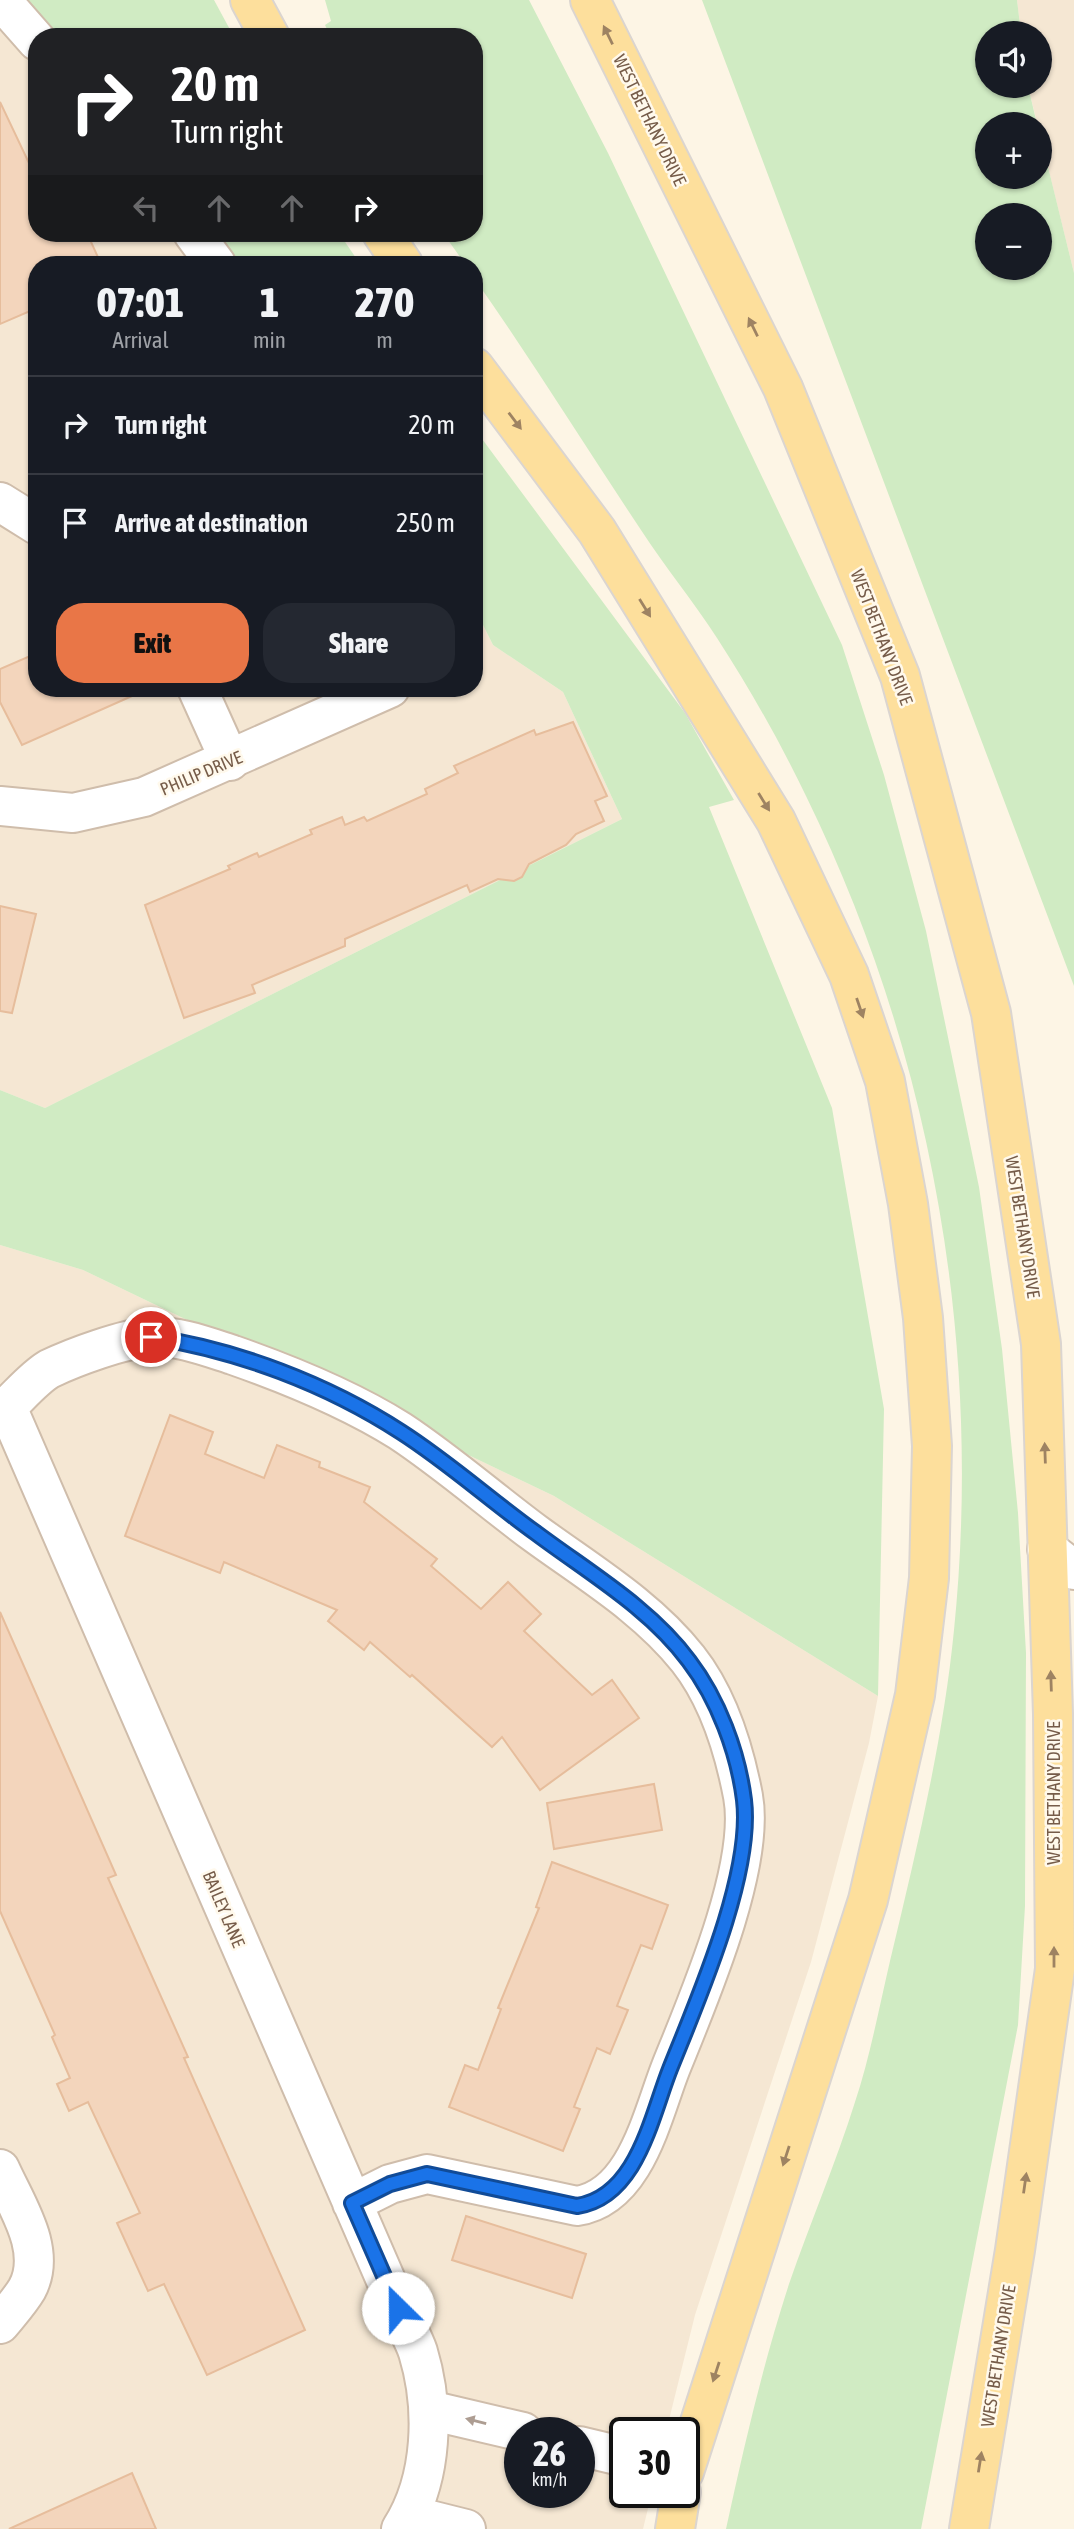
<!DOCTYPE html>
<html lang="en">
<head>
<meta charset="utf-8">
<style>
  :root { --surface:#171b24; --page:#242831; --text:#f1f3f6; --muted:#9ea1a6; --line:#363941; --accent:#e97647 }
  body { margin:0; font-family:"Asap Condensed",sans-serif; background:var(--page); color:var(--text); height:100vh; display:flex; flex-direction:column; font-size:26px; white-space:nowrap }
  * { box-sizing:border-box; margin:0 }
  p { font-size:23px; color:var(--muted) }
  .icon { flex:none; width:38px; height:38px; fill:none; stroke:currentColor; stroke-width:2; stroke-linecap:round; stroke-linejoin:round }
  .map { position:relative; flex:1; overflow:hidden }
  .side { position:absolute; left:28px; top:256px; width:455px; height:441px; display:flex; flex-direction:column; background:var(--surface); border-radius:28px; box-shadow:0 2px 5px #0004 }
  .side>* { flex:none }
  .top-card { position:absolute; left:28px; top:28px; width:455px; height:214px; border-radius:28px; box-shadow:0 2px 5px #0004; background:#202124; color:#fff; overflow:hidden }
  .fabs { position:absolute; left:975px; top:21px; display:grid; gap:14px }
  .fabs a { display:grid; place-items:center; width:77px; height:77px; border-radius:50%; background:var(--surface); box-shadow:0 2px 5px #0004; font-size:35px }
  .speed { position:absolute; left:504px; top:2417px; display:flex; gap:14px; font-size:35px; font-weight:700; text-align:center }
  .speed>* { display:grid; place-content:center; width:91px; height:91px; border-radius:50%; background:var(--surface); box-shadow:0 2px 5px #0004; line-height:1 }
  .speed small { font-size:18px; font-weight:400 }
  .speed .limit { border:4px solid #111; border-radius:10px; background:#fff; color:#111 }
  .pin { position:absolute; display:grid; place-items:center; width:60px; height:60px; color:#fff; margin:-30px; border:4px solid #fff; border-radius:50%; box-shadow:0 2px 7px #0007 }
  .me { position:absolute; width:77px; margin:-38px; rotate:337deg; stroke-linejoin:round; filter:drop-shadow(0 0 5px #0008) }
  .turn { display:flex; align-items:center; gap:24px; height:147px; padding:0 28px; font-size:32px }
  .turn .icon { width:91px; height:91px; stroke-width:2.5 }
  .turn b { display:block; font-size:49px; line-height:60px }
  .lanes { display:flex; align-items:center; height:66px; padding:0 28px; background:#0003; justify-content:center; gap:35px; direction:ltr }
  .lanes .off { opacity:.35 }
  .eta { display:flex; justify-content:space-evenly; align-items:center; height:119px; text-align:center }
  .eta b { font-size:42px; font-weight:800; line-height:49px }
  .cta { display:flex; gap:14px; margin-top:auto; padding:14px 28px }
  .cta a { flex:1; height:80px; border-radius:28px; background:var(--accent); color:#111; font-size:28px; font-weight:800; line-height:80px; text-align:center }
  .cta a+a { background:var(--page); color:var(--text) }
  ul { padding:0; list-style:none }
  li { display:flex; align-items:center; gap:21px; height:98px; padding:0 28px; border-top:2px solid var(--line) }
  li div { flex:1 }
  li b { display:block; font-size:26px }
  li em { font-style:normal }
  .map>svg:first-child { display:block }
  .residential { fill:#f5e7d3; fill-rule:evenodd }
  .green { fill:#d0ebc3; fill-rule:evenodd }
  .building { fill:#f3d5bc; stroke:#e6bd9c; stroke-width:2 }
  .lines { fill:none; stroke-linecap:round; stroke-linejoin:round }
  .minor-casing { stroke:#cfbdab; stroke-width:42 }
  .major-casing { stroke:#dbd5d0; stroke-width:42 }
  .minor { stroke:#fff; stroke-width:38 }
  .major { stroke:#fddf9c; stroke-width:38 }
  .oneway { fill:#9e8362 }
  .oneway2 { fill:#ad9d92 }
  .route-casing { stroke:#114b97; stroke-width:18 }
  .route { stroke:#1a73e8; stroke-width:12 }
  .labels { text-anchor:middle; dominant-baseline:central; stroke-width:5; stroke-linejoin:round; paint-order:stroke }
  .street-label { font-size:18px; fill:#765c49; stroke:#fff9ec }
</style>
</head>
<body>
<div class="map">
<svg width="1074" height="2529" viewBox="0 0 1074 2529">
  <rect width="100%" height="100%" fill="#fdf5e5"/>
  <!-- residential -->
  <g class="residential">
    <path d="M0 0 37 37V233H214L237 264H37V688H474V607L493 645 563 692 622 819 45 1108 0 1090Z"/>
    <path d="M1017 0H1074V273L1028 86H1040V33H1021Z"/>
    <path d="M0 1245 83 1270 554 1496 878 1696 869 1743 811 1962 695 2315 666 2432H625V2492H652L643 2529H0ZM520 2432H579V2492H520Z"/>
  </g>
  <!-- green -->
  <g class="green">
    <path d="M20 0H214L234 37H50Z"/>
    <path d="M325 0H529L608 153 842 645 884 775 926 931 979 1187 1002 1349 1018 1513 1026 1653 1025 1906 1018 2025 921 2529H726C744 2446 763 2364 789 2284 810 2223 836 2163 855 2102 870 2057 879 2008 890 1961 916 1852 943 1742 954 1630 983 1345 932 1053 806 796 780 742 750 689 717 638 693 601 665 567 641 530 585 446 532 360 474 278V264H465L443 233H474V37H331L325 25 331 21Z"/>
    <path d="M702 0H1017L1021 33H987V86H1028L1037 124H987V177H1040V134L1074 273V986ZM1040 215V268H987V215Z"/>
    <path d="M214 233H339L360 264H237Z"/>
    <path d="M474 428 685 713 734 800 709 807 832 1108 884 1409 878 1696 554 1496 83 1270 0 1245V1090L45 1108 622 819 563 692 493 645 474 607Z"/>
  </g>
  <!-- building -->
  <g class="building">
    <path d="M0 102 37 180V233H87L101 264H37V308L0 324Z"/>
    <path d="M37 653V688H150L22 745 0 702V669Z"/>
    <path d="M573 722 607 796 595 801 604 821 576 834 566 845 529 864 522 877 514 881 498 879 470 892 467 885 345 939V946L252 985 255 993 184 1018 145 905 230 869 228 866 257 853 259 857 312 834 310 830 342 817 345 825 364 817 367 821 427 794 425 789 458 773 454 766 534 730 536 735Z"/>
    <path d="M0 906 36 914 12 1013 0 1011Z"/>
    <path d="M170 1415 213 1432 205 1454 264 1478 277 1445 320 1462 319 1467 370 1487 364 1502 437 1559 431 1566 481 1609 508 1582 541 1614 524 1631 592 1695 612 1680 639 1718 540 1790 502 1737 492 1747 412 1675 410 1677 370 1642 364 1650 328 1621 337 1610 224 1562 220 1573 125 1536Z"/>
    <path d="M0 1612 116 1875 108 1878 188 2057 184 2058 305 2330 207 2375 164 2284 148 2291 117 2223 140 2213 88 2102 69 2111 57 2084 70 2078 52 2037 55 2035 0 1911Z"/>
    <path d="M654 1784 662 1830 554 1849 547 1803Z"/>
    <path d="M552 1862 668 1905 652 1949 641 1945 617 2006 628 2010 610 2054 597 2048 574 2107 580 2109 563 2151 449 2107 465 2065 478 2070 501 2009 498 2008 539 1908 536 1907Z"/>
    <path d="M466 2216 586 2254 572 2298 452 2260Z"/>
    <path d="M132 2473 156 2529H9Z"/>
  </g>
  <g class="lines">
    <!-- minor casing -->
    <g class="minor-casing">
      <g id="minor">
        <path d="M1 0 37 41"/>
        <path d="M193 233 216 264"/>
        <path d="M0 502 37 525"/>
        <path d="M197 688 230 761"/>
        <path d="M0 806 73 813 144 797 390 688"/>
        <path d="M1047 1549 1074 1570"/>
        <path d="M0 2169C16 2205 48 2250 27 2289 20 2301 9 2313 0 2324"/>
        <path d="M352 2203 390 2184 427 2174 577 2206C636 2197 652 2115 671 2067 698 2000 756 1866 743 1796 734 1749 718 1697 688 1659 647 1607 588 1572 536 1534 490 1500 447 1462 400 1431 349 1399 290 1375 233 1355 208 1347 177 1335 150 1337 123 1339 74 1357 49 1369 34 1378 20 1395 7 1407L398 2308C404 2323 413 2337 418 2352 435 2408 433 2479 401 2529"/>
        <path d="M429 2410 523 2432"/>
        <path d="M579 2446 625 2457"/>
        <path d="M410 2515 466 2529"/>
      </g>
    </g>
    <!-- major casing -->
    <g class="major-casing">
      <g id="major">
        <path d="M250 0 270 37"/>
        <path d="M590 0 783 388 900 676 991 1013 1041 1344 1053 1714 1055 1969 1015 2250 969 2529"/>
        <path d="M382 233 403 264"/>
        <path d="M474 367 597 531 776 821 849 975 885 1081 908 1204 923 1318 932 1446 929 1578 915 1695 868 1900 684 2472"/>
        <path d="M675 2529 681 2492"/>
      </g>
    </g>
    <!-- minor -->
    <use href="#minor" class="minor"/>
    <!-- major -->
    <use href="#major" class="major"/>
  </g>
  <!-- one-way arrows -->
  <defs><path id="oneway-solid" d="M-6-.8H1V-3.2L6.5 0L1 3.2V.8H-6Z" transform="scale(1.75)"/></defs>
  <g class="oneway">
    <use href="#oneway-solid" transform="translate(608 35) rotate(-116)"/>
    <use href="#oneway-solid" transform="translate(753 327) rotate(-116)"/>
    <use href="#oneway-solid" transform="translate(515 421) rotate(53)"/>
    <use href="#oneway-solid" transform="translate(645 608) rotate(58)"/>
    <use href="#oneway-solid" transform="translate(764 802) rotate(58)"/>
    <use href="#oneway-solid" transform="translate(860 1008) rotate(71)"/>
    <use href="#oneway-solid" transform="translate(1045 1453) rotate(-92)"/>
    <use href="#oneway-solid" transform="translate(1051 1681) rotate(-92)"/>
    <use href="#oneway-solid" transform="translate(1054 1957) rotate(-90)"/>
    <use href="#oneway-solid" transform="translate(786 2156) rotate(108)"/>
    <use href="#oneway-solid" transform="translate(1025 2183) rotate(-82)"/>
    <use href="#oneway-solid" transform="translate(716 2372) rotate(108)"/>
    <use href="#oneway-solid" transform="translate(980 2462) rotate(-81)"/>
  </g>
  <use class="oneway2" href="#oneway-solid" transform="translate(476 2421) rotate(-166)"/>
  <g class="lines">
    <!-- route casing -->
    <g class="route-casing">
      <path id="route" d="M151 1337C237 1350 327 1384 401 1432 448 1462 490 1500 536 1533 588 1572 650 1608 689 1661 718 1699 738 1752 744 1800 753 1874 698 1999 670 2069 651 2117 637 2197 577 2206L427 2174 390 2184 352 2203 398 2308"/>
    </g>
    <!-- route -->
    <use href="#route" class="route"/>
  </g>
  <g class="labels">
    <!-- street labels -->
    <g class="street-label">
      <text transform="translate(650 120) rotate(64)">WEST BETHANY DRIVE</text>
      <text transform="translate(882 637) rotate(69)">WEST BETHANY DRIVE</text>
      <text transform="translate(201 773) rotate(-23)">PHILIP DRIVE</text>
      <text transform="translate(1023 1227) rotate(81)">WEST BETHANY DRIVE</text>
      <text transform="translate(1053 1793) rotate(-90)">WEST BETHANY DRIVE</text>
      <text transform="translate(224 1909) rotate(67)">BAILEY LANE</text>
      <text transform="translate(998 2356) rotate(-81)">WEST BETHANY DRIVE</text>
    </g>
  </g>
</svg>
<div class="fabs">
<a><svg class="icon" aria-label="sound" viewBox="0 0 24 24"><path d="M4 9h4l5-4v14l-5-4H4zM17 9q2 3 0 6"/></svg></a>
<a>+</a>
<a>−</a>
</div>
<div class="speed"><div>26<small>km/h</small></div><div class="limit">30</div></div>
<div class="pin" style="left:151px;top:1337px;background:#d93025"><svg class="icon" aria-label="arrive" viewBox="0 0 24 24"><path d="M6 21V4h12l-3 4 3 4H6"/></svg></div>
<svg class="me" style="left:398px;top:2308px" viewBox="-20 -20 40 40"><circle r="19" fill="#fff"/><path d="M0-13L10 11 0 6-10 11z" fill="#1a73e8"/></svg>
<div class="top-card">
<div class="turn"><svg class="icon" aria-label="right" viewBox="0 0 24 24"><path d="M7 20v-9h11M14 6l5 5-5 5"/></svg><div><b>20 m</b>Turn right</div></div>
<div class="lanes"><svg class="icon off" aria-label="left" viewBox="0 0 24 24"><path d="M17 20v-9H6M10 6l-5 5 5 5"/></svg><svg class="icon off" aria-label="ahead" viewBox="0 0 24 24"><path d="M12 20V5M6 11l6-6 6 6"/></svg><svg class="icon off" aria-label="ahead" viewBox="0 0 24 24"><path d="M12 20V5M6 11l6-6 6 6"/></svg><svg class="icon" aria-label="right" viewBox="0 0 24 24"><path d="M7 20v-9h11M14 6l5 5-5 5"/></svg></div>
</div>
<section class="side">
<div class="eta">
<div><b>07:01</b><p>Arrival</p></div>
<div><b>1</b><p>min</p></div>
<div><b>270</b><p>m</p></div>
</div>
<ul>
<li><svg class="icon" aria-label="right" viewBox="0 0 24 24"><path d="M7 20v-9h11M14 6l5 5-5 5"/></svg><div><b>Turn right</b></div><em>20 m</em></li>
<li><svg class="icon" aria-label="arrive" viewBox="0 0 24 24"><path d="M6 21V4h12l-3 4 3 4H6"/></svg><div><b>Arrive at destination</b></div><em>250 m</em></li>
</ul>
<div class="cta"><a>Exit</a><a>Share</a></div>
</section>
</div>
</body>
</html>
